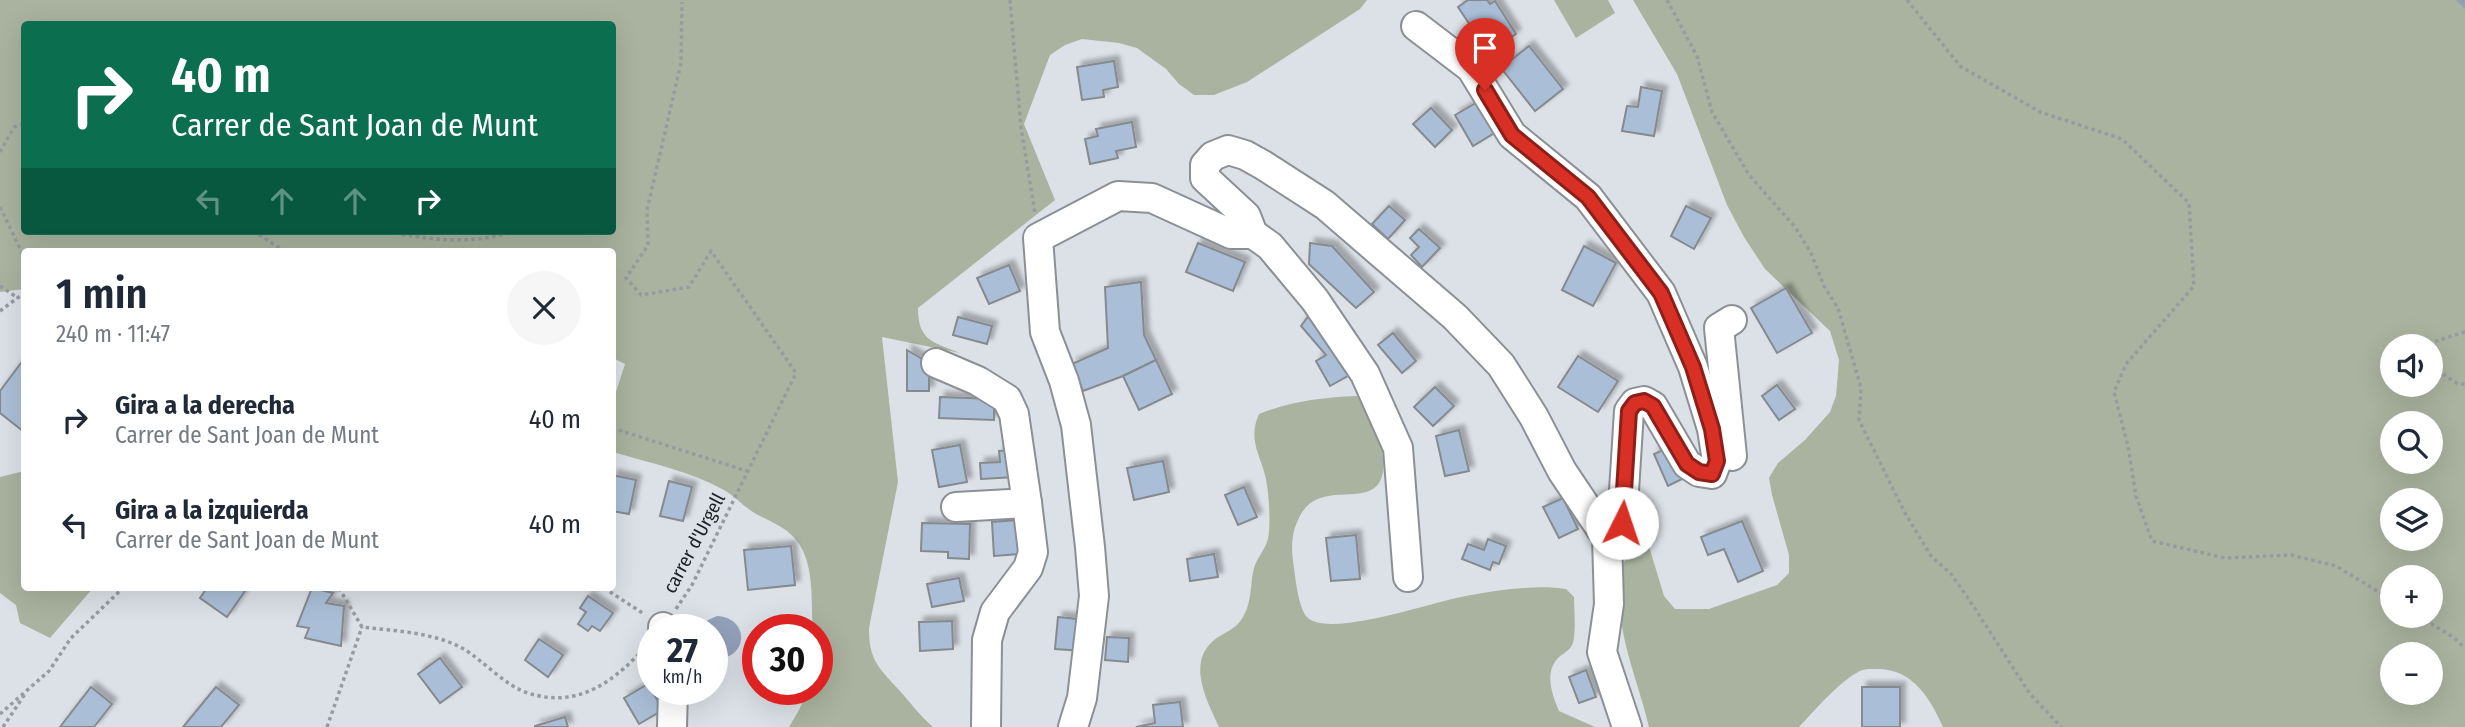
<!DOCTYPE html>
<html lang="es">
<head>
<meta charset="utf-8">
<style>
  :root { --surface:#fff; --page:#f6f6f7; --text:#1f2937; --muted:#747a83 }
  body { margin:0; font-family:"Fira Sans Condensed",sans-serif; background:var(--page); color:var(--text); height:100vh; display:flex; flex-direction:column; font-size:26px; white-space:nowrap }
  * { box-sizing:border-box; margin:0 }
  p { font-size:23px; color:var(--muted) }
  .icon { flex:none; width:38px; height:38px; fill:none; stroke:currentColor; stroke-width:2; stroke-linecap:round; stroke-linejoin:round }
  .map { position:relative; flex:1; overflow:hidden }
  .panel { position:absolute; left:21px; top:248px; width:595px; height:343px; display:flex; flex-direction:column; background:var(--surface); border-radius:7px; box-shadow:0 7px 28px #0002 }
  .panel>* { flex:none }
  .top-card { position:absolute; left:21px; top:21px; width:595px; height:214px; border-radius:7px; box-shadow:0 7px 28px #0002; background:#0b6e4f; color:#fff; overflow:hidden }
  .tools { position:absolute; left:2380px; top:334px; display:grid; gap:14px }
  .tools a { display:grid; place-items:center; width:63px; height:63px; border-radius:50%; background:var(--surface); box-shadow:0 7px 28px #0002; font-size:35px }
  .speed { position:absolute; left:637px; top:614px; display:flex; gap:14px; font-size:35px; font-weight:700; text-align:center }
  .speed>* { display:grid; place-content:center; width:91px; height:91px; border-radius:50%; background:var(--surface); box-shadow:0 7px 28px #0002; line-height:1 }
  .speed small { font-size:18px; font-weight:400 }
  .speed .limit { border:10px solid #d22; background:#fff; color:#111 }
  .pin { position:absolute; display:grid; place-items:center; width:60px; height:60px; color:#fff; margin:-72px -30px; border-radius:50% 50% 50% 0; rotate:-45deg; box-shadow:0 0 7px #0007 }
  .pin .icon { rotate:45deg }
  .me { position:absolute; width:77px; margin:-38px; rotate:4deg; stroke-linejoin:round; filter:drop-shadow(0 0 5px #0008) }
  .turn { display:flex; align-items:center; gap:24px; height:147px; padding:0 35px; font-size:32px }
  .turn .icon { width:91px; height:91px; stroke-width:2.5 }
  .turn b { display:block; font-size:49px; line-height:60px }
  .lanes { display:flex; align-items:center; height:66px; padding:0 35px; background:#0003; justify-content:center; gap:35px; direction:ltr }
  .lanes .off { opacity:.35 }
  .round { display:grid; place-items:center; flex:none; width:74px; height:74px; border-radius:37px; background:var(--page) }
  .headline { display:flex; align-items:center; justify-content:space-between; height:119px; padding:0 35px }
  h1 { font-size:42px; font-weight:600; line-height:52px }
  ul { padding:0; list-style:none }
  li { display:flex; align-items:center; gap:21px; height:105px; padding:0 35px }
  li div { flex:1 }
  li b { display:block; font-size:26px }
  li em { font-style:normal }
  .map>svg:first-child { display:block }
  .green { fill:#aab39f; fill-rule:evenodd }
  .water { fill:#94a1bb }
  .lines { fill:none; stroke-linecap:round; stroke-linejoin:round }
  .stream { stroke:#94a1bb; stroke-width:5 }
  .building { fill:#aabfd7; stroke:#858a8f; stroke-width:2; filter:url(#shadow) }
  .minor-casing { stroke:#8b9095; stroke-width:32 }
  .path { stroke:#979ba0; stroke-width:3.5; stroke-dasharray:3.5 3.5; stroke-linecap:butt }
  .minor { stroke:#fff; stroke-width:28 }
  .route-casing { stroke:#8d1f18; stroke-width:18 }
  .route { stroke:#d93025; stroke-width:12 }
  .labels { text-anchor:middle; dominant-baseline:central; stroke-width:6; stroke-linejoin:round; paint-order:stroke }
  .street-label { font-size:19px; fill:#1e2022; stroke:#dce1e7 }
</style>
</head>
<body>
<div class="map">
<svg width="2465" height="727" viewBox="0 0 2465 727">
  <defs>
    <filter id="shadow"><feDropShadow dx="5" dy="-5" stdDeviation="2" flood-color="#0004"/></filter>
  </defs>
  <rect width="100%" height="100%" fill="#dce1e7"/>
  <!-- green -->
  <g class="green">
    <path d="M0 0H1367L1360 9 1247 82 1214 95H1194L1179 84 1166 69 1137 48 1119 43 1082 39 1065 45 1050 55 1024 124 1055 200 918 308C918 341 933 342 960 353L882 337 898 482 869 628C869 660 878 667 899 690 910 702 920 716 933 727H789L799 710 808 690H817V630H813C811 605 814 574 803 551 794 531 776 524 758 515 745 508 736 497 724 490 689 471 650 463 613 452V401L625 364 613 358 612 252H24V289L0 292ZM612 24V231H24V24Z"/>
    <path d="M1554 0H1608L1615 13 1576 38Z"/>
    <path d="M1633 0H2465V727H1943C1930 699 1914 670 1879 669 1872 669 1864 668 1858 672 1838 683 1815 710 1799 727H1649C1635 667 1601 603 1632 543H1648L1664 596 1675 609H1709L1777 585 1789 573V555L1772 495 1769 478 1778 463 1805 440 1830 412 1836 396 1839 360 1830 331 1765 269 1744 237 1727 205 1677 74ZM2392 346H2431V385H2392ZM2392 424H2431V462H2392ZM2392 500H2431V539H2392ZM2392 578H2431V616H2392ZM2392 654H2431V693H2392Z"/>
    <path d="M1356 396 1366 401C1373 422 1392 463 1379 483 1363 507 1316 478 1298 520 1292 532 1291 547 1293 561 1295 574 1298 608 1307 617 1327 639 1433 602 1461 597 1492 591 1534 584 1566 589L1574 597C1574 609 1577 638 1571 647 1568 651 1561 655 1558 658 1544 673 1552 694 1559 711L1595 727H1219C1208 703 1187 665 1212 642 1223 632 1237 630 1244 615 1252 601 1250 583 1254 568 1257 558 1265 550 1268 539 1271 525 1269 490 1265 475 1259 452 1248 439 1259 414 1288 402 1324 397 1356 396Z"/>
    <path d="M24 471V588H93L50 638 20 623 16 605 0 593V477Z"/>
  </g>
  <!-- water -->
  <path class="water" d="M717 616C752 618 748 663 712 658V630H700L708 620Z"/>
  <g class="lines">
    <!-- stream -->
    <path class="stream" d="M2459 0 2465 6"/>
  </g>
  <!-- building -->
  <g class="building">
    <path d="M1468 0H1487L1490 4 1495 1 1516 34 1488 52 1458 7Z"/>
    <path d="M1529 46 1563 89 1535 111 1501 68Z"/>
    <path d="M1114 61 1118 87 1103 90 1104 97 1082 100 1077 67Z"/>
    <path d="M1641 87 1662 91 1654 136 1622 131 1627 106 1638 107Z"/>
    <path d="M1483 99 1496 132 1473 146 1455 115Z"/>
    <path d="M1431 108 1452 130 1435 147 1413 124Z"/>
    <path d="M1132 122 1136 147 1116 151 1118 158 1090 164 1085 139 1098 136 1096 129Z"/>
    <path d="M1389 206 1405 220 1388 239 1372 224Z"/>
    <path d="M1686 206 1711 218 1694 249 1671 236Z"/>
    <path d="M1419 229 1440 248 1422 267 1411 255 1419 247 1410 238Z"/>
    <path d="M1198 243 1245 262 1233 291 1186 272Z"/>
    <path d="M1310 243 1332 246 1374 292 1356 308 1309 264Z"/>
    <path d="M1584 246 1616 263 1593 306 1562 290Z"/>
    <path d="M1009 265 1020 291 989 304 977 278Z"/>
    <path d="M1141 282 1144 335 1156 360 1123 376 1083 391 1072 364 1108 348 1105 287Z"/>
    <path d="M1786 288 1812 333 1777 353 1751 308Z"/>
    <path d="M1310 314 1355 372 1330 386 1316 361 1326 355 1301 326Z"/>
    <path d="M958 317 992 326 987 344 953 335Z"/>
    <path d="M1393 333 1416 361 1402 373 1378 345Z"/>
    <path d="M907 350 929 363V391H907Z"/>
    <path d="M1578 356 1618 381 1598 412 1558 387Z"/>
    <path d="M24 359V432L0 413V391Z"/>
    <path d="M1156 360 1172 394 1139 410 1123 376Z"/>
    <path d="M1777 385 1795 409 1779 420 1762 396Z"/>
    <path d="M1435 387 1454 406 1433 426 1414 407Z"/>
    <path d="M940 397 994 399V420L939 418Z"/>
    <path d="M1459 430 1469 471 1445 476 1436 436Z"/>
    <path d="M960 445 967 482 939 487 932 450Z"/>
    <path d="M1670 447 1684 478 1668 486 1654 454Z"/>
    <path d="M1015 450 1016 477 981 479 980 463 1000 462 999 451Z"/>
    <path d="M1163 461 1169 492 1134 500 1127 468Z"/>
    <path d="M612 475 636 480 629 514 612 511Z"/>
    <path d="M669 481 692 487 683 521 660 516Z"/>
    <path d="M1244 487 1257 517 1238 525 1225 495Z"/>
    <path d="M1563 498 1578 529 1559 538 1543 507Z"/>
    <path d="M1017 520 1019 554 994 556 992 522Z"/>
    <path d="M1742 521 1763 571 1738 582 1724 549 1708 555 1701 537Z"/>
    <path d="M922 523 970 524 969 559 948 558V552L921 551Z"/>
    <path d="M1356 535 1360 579 1331 581 1326 538Z"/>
    <path d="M1488 539 1506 546 1499 564 1493 562 1490 570 1462 559 1468 544 1484 550Z"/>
    <path d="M791 546 795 585 748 590 744 550Z"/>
    <path d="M1214 554 1218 577 1190 581 1187 559Z"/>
    <path d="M959 578 964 601 932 607 927 584Z"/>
    <path d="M207 588H247L227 617 200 598Z"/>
    <path d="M312 588 333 593 326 603 344 606 341 646 305 638 309 628 297 626Z"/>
    <path d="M588 596 613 613 600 631 592 626 588 631 578 624 586 612 580 608Z"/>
    <path d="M1058 617 1086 620 1083 651 1055 649Z"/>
    <path d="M952 621 953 649 920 651 919 622Z"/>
    <path d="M1107 637 1129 638 1128 662 1105 660Z"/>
    <path d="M539 639 563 655 548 677 525 660Z"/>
    <path d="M440 658 462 687 440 703 418 674Z"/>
    <path d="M1586 670 1596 697 1579 703 1569 677Z"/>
    <path d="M648 684 663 710 639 724 624 698Z"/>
    <path d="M91 687 112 704 94 727H60Z"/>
    <path d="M216 687 239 705 221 727H183Z"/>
    <rect x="1862" y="687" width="38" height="40"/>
    <path d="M1180 702 1183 727H1136L1155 723 1153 705Z"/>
    <path d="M565 717 568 727H535V726Z"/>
  </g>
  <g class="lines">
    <!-- minor casing -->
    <g class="minor-casing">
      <g id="minor">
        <path d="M1416 26 1471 68 1512 135 1588 197 1661 293 1693 367 1712 429 1717 461 1712 474 1699 472 1687 464 1653 406 1644 401 1635 403 1629 411 1622 523 1607 538"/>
        <path d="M1253 234 1246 216 1205 178V165L1213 156 1228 150 1245 155 1263 165 1325 205 1455 317 1501 365 1534 417 1562 471 1607 538"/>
        <path d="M1253 234 1270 246 1315 300 1365 374 1398 448 1408 577"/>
        <path d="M936 363 978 381 1007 399 1014 414 1027 503 1033 552 1028 568 995 612 987 640 986 727"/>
        <path d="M1732 456 1719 328 1732 320"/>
        <path d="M956 507 1027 503"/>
        <path d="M1607 538 1609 604 1602 652 1627 727"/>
        <path d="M663 627 665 630"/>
        <path d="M672 727 673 690"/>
        <path d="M1073 727 1082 698 1094 596 1090 547 1076 425 1064 381 1045 332 1038 238 1118 196 1152 198 1231 234H1253"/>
      </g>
    </g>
    <!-- path -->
    <g class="path">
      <path d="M1010 0 1021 128 1035 213"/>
      <path d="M1667 0 1697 56 1712 112 1749 175 1795 227 1811 253 1824 286 1838 308 1861 388 1859 420 1905 513 1931 556 1951 574 1970 601 2030 694 2061 727"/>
      <path d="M1907 0 1960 66 2040 112 2122 139 2189 203 2194 286 2126 364 2114 392 2128 446 2136 496 2152 541 2225 558 2291 555 2336 566 2392 600"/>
      <path d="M2462 0 2465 3"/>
      <path d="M0 152 14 127 24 124"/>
      <path d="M0 207 24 257"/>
      <path d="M253 231 286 252"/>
      <path d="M381 231C430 239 464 246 513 232L511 231"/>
      <path d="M0 286 18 298"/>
      <path d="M0 311 24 293"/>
      <path d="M2465 332 2433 342 2435 369 2458 384H2465"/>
      <path d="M612 428 747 471"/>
      <path d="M339 588 362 627C395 631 432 632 462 648 483 660 505 686 528 693 580 710 617 679 649 643"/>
      <path d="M604 588 644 614"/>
      <path d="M676 609 692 585 796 373 711 251 689 287 641 295 626 278 648 245 647 210 681 63 682 2"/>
      <path d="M2419 616 2453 637 2465 648"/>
      <path d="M0 714 49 671 71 638 123 588"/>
      <path d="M3 727 25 694"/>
      <path d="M327 727 362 627"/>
    </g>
    <!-- minor -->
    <use href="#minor" class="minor"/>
  </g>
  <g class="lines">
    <!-- route casing -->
    <g class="route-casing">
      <path id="route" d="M1485 90 1512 135 1588 197 1661 293 1693 367 1712 429 1717 461 1712 474 1699 472 1687 464 1653 406 1644 401 1635 403 1629 411 1622 523"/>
    </g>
    <!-- route -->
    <use href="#route" class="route"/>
  </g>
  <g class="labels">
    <!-- street labels -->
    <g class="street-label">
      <text transform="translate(694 543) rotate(-62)">carrer d'Urgell</text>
    </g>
  </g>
</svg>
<div class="tools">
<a><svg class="icon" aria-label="sound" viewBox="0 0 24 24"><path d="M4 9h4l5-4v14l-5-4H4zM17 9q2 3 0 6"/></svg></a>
<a><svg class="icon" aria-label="search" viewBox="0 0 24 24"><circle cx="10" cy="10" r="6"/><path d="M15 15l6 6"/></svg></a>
<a><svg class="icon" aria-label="layers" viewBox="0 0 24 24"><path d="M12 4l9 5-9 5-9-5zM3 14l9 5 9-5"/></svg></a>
<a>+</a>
<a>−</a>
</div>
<div class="speed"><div>27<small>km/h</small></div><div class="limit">30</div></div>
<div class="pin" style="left:1485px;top:90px;background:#d93025"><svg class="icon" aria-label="arrive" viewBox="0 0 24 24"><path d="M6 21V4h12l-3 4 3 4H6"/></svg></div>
<svg class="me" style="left:1622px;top:523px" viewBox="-20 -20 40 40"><circle r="19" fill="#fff"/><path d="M0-13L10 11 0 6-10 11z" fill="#d93025"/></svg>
<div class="top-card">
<div class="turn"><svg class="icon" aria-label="right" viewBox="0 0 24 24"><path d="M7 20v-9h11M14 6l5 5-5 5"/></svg><div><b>40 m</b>Carrer de Sant Joan de Munt</div></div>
<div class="lanes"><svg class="icon off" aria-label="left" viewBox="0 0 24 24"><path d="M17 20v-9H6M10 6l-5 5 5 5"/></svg><svg class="icon off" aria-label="ahead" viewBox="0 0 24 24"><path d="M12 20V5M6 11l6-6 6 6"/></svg><svg class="icon off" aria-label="ahead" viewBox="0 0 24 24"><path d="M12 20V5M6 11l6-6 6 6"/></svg><svg class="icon" aria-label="right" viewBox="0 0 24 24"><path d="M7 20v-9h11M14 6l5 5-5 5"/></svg></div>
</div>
<section class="panel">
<div class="headline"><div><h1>1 min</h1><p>240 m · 11:47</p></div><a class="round"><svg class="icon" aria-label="close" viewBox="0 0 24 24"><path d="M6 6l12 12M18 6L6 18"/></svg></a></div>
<ul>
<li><svg class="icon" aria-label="right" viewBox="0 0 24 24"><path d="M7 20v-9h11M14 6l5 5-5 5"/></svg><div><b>Gira a la derecha</b><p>Carrer de Sant Joan de Munt</p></div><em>40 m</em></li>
<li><svg class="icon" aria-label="left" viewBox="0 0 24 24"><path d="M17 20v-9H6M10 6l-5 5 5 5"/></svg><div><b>Gira a la izquierda</b><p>Carrer de Sant Joan de Munt</p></div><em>40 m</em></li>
</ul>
</section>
</div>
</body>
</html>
